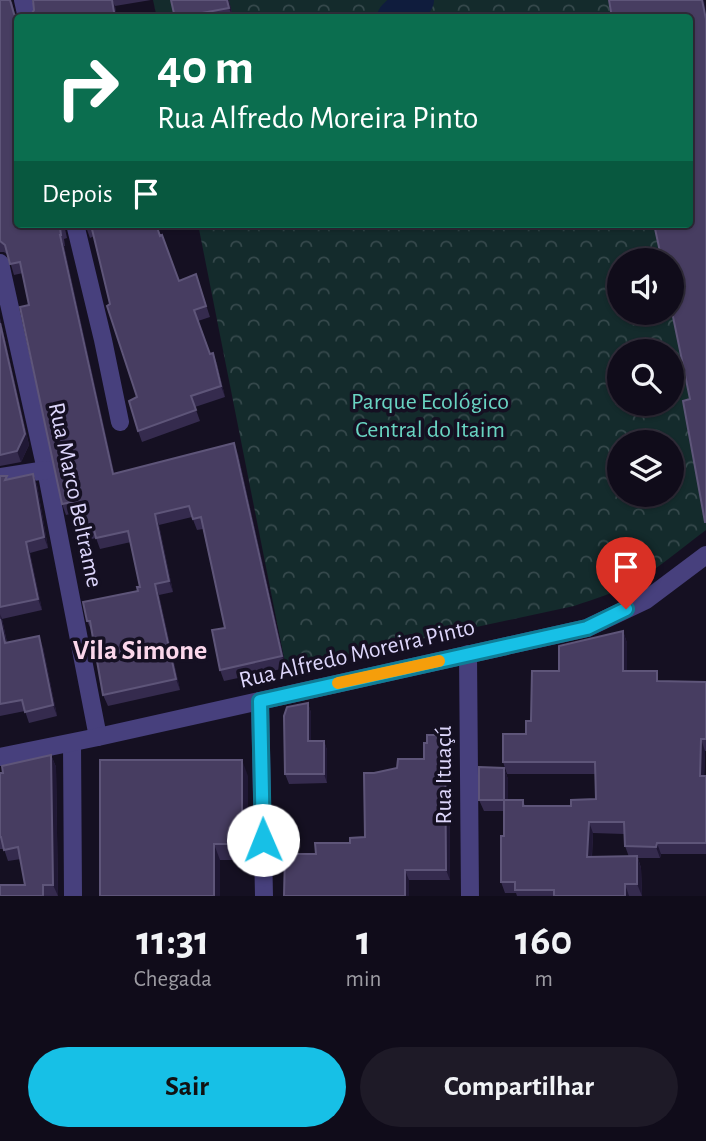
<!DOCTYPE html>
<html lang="pt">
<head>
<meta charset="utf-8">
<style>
  :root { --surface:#100c1a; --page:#1e1a27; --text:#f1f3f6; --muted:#9c9ba2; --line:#302c39; --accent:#17c0e6 }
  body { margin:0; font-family:"Alegreya Sans",sans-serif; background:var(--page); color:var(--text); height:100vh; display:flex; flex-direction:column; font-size:26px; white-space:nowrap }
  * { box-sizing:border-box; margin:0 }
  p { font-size:23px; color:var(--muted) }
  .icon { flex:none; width:38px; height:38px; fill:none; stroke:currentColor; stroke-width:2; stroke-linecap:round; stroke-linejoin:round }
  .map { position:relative; height:896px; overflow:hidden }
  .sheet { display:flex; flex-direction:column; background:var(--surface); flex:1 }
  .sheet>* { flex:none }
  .hud { position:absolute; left:14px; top:14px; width:679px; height:214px; border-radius:7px; box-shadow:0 2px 5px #0004,0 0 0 2px var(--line); background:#0b6e4f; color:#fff; overflow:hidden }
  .controls { position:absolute; left:607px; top:248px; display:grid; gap:14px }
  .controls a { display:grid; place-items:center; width:77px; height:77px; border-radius:50%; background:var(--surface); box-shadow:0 2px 5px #0004,0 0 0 2px var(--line); font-size:35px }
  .pin { position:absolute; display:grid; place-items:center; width:60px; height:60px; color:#fff; margin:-72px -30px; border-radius:50% 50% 50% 0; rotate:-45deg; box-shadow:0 0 7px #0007 }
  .pin .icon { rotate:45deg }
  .me { position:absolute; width:77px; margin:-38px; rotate:359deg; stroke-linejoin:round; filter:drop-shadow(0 0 5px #0008) }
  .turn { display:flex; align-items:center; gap:24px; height:147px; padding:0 28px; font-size:32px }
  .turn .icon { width:91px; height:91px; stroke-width:2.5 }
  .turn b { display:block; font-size:49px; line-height:60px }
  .then { display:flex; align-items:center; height:66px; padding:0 28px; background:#0003; gap:14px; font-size:26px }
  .eta { display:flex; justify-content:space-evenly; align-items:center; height:119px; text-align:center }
  .eta b { font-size:42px; font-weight:700; line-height:49px }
  .action { display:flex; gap:14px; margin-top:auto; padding:14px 28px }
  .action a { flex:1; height:80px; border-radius:42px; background:var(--accent); color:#111; font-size:28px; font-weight:700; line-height:80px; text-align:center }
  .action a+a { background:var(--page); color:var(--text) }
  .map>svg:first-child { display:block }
  .park { fill:url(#park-crowns); fill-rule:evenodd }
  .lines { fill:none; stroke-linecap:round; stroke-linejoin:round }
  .river { stroke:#0f1c3d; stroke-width:38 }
  .minor { stroke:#47407d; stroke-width:18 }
  .wall { fill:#352b4e; fill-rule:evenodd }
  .shaded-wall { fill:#201835 }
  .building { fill:#473d61; stroke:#5e5579; stroke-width:2 }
  .route-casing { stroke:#0f7d96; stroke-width:18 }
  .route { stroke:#17c0e6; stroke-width:12 }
  .slow { stroke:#f59e0b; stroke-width:12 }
  .labels { text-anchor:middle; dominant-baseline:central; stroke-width:7; stroke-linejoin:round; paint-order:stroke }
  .park-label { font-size:24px; fill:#69d4c2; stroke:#151022 }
  .street-label { font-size:24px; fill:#ddd6fb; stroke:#151022 }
  .quarter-label { font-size:28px; font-weight:bold; fill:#fbd7eb; stroke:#151022 }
</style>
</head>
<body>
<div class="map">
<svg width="706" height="896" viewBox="0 0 706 896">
  <defs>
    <pattern id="park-crowns" width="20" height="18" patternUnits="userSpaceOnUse" patternTransform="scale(1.75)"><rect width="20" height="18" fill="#142b2c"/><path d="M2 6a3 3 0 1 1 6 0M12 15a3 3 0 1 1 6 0" fill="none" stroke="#36494c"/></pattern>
  </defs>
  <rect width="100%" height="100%" fill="#151022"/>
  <!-- park -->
  <g class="park">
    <path d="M153 0H612L616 17 157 18Z"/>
    <path d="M198 224H660L668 261H620V313H672V278L706 435V530C683 547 660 567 635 582 616 592 595 599 574 606L286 668ZM620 352H672V404H620ZM620 443H672V495H620Z"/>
  </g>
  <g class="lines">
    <!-- river -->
    <path class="river" d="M396 18 415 0"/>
    <!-- minor -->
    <g class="minor">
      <path d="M23 0 27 18"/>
      <path d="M75 224 103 340 120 422"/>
      <path d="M0 263 46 470 98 737"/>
      <path d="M0 477 46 470"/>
      <path d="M468 654 470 896"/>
      <path d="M260 701 264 896"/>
      <path d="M72 743 73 896"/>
      <path d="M0 757 98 737 587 628 646 600 706 555"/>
    </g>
  </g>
  <!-- wall -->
  <g class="wall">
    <path d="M0 0 12 2 15 15 18 224H64L67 238 64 239 65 246H64L114 473 238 454 286 668 224 681 220 670 225 628 203 529 197 530 192 517 159 525 173 592 159 595 180 690 108 706 103 695 92 632 87 621 138 591 140 587 131 542 100 549 96 538 82 541 74 513 66 515 62 504 29 305 23 273 14 275 8 255 4 252H0Z"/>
    <path d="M33 0H151L115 6 117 18H26L31 15 34 10Z"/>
    <path d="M229 0 233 18H175Z"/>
    <path d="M85 224 160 236 179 281 196 274 210 317 198 321 210 354 213 353 217 364 225 397 195 407 200 421 142 442 138 431 137 397 110 304 94 236 90 238Z"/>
    <path d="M0 318 29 445 21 462 0 466Z"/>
    <path d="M33 474 37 485 48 548 30 553 42 610 2 619 7 642 43 647 57 716 29 723 25 711 0 716V476L8 480Z"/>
    <path d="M623 631 627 643V671L660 681 706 682V751H705L704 776H706V854H661L660 858H638L641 868 642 896H517L516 893H505L501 882 504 836V811H484L479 800 504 768 508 779V800H523L525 806H571L596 799 595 774H507L503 762 526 734 531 721 559 671ZM593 833 624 834 625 846 629 857H592Z"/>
    <path d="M308 703 311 713V741H324L327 750V783L289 784 285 774Z"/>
    <path d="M445 735 449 745 450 880H409V896H284L316 854 365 837 374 773 397 768 424 759 427 743Z"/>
    <path d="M51 755 56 767 58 896H0L25 885 21 859 8 861 4 849H0V773Z"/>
    <path d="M248 776V860H220V896H100Z"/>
  </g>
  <!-- shaded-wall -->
  <g class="shaded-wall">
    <path d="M112 0 115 6 117 18H115Z"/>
    <path d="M227 0H229L233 18 229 8Z"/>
    <path d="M702 0H704L706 10V19Z"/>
    <path d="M60 235 64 246 117 485 113 474Z"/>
    <path d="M0 318 29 445 21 462 17 451Z"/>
    <path d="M213 353 217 364 225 397 221 386Z"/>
    <path d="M234 443 238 454 286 668 282 656Z"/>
    <path d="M33 474 37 485 48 548 44 537Z"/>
    <path d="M155 514 159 525 173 592 169 581Z"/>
    <path d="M26 542 30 553 42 610 38 599Z"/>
    <path d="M155 584 159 595 180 690 176 679Z"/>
    <path d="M0 614 2 619 9 654 5 643Z"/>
    <path d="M623 631 627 643V682L623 671Z"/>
    <path d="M39 636 43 647 57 716 53 705Z"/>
    <path d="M308 703 311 713V751L308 741Z"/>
    <path d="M445 735 449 745 450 880 446 870Z"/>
    <path d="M701 739 705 751 704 787 700 776Z"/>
    <path d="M324 741 327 750V783L324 774Z"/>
    <path d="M51 755 56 767 58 896 53 885Z"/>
    <path d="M242 760 248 776V860L242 844Z"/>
    <path d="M504 768 508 779V811L504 800Z"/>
    <path d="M589 822 593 833 591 869 587 857Z"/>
    <path d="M657 843 661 854 660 858 656 847Z"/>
    <path d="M214 844 220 860V896H214Z"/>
    <path d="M637 856 641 868 642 896 637 884Z"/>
    <path d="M405 870 409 880V896H405Z"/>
    <path d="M625 884 629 896H625Z"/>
  </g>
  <!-- building -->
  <g class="building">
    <path d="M0 0H10L14 14 19 18H18V224H62L63 227 60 228 61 235H60L113 474 234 443 282 656 220 670 212 630 225 628 201 517 193 519 189 506 155 514 169 581 155 584 176 679 103 695 90 621H87L83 602 138 591 137 587H140L128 531 96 538 93 526 78 529 72 502 62 504 20 307 29 305 20 262 10 264 5 245 0 241Z"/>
    <path d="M33 0H112L115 18H26L31 15 34 10Z"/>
    <path d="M171 0H227L229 8 175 18Z"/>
    <path d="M609 0H702L706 19V522H705L683 401 690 399 672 312V261H662L654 224H690V18H612Z"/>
    <path d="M85 224H156L160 236 162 235 179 281 196 274 206 306 194 310 210 354 213 353 221 386 191 396 196 410 138 431 129 401 137 397 107 306 110 304 91 225 86 226Z"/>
    <path d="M0 323 25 434 17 451 0 455Z"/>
    <path d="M33 474 44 537 26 542 38 599 0 607V476H7L5 480Z"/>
    <path d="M0 619 5 643 39 636 53 705 25 712 22 700 0 704Z"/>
    <path d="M623 631V671H657V681L706 682V739H701L700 776H706V843H657L656 847 625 846 624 822H589L587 857 637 856V884H625V896H554V890H515V882H501V836H504V800H523V806H571V800L596 799 595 762H503V734H526V721H531L532 671H559V646Z"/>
    <path d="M308 703V741H324V774H285L284 716 287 707Z"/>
    <path d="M427 735H445L446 870H405V896H284L285 854H316L315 843H350V838L365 837 364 773H374L397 768 398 759H424V743H427Z"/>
    <path d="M51 755 53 885H43V896H0V885H25L18 847 4 850 1 837H0V773H3L2 766Z"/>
    <path d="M100 760H242V844H214V896H100Z"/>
    <path d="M479 767 504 768V800H479Z"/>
  </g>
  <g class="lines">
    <!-- route casing -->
    <g class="route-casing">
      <path id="route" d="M263 840 260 701 587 628 626 609"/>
    </g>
    <!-- route -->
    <use href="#route" class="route"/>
    <!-- slow -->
    <path class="slow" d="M338 683 439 661"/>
  </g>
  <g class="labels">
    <!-- park labels -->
    <g class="park-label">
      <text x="430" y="402">Parque Ecológico<tspan x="430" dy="28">Central do Itaim</tspan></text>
    </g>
    <!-- street labels -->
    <g class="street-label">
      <text transform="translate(75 495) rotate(78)">Rua Marco Beltrame</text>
      <text transform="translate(357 654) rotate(-13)">Rua Alfredo Moreira Pinto</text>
      <text transform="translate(444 775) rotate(-90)">Rua Ituaçú</text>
    </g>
    <!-- quarter labels -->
    <g class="quarter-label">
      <text x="140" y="651">Vila Simone</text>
    </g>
  </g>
</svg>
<div class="controls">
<a><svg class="icon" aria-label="sound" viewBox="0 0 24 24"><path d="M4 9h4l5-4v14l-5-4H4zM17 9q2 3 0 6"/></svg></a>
<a><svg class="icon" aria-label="search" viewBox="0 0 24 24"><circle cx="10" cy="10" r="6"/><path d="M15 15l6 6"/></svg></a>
<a><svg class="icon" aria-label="layers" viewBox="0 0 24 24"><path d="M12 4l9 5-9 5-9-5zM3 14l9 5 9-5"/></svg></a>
</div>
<div class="pin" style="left:626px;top:609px;background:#d93025"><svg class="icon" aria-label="arrive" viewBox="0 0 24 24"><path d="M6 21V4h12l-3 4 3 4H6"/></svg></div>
<svg class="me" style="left:263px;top:840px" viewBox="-20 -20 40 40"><circle r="19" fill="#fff"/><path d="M0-13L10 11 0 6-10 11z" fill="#17c0e6"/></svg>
<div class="hud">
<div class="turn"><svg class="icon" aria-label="right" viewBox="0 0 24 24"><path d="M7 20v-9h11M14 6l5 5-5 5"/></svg><div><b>40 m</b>Rua Alfredo Moreira Pinto</div></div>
<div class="then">Depois<svg class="icon" aria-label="arrive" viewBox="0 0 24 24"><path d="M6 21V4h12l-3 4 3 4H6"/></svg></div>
</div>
</div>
<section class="sheet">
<div class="eta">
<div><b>11:31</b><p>Chegada</p></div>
<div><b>1</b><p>min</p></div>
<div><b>160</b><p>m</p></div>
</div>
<div class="action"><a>Sair</a><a>Compartilhar</a></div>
</section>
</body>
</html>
